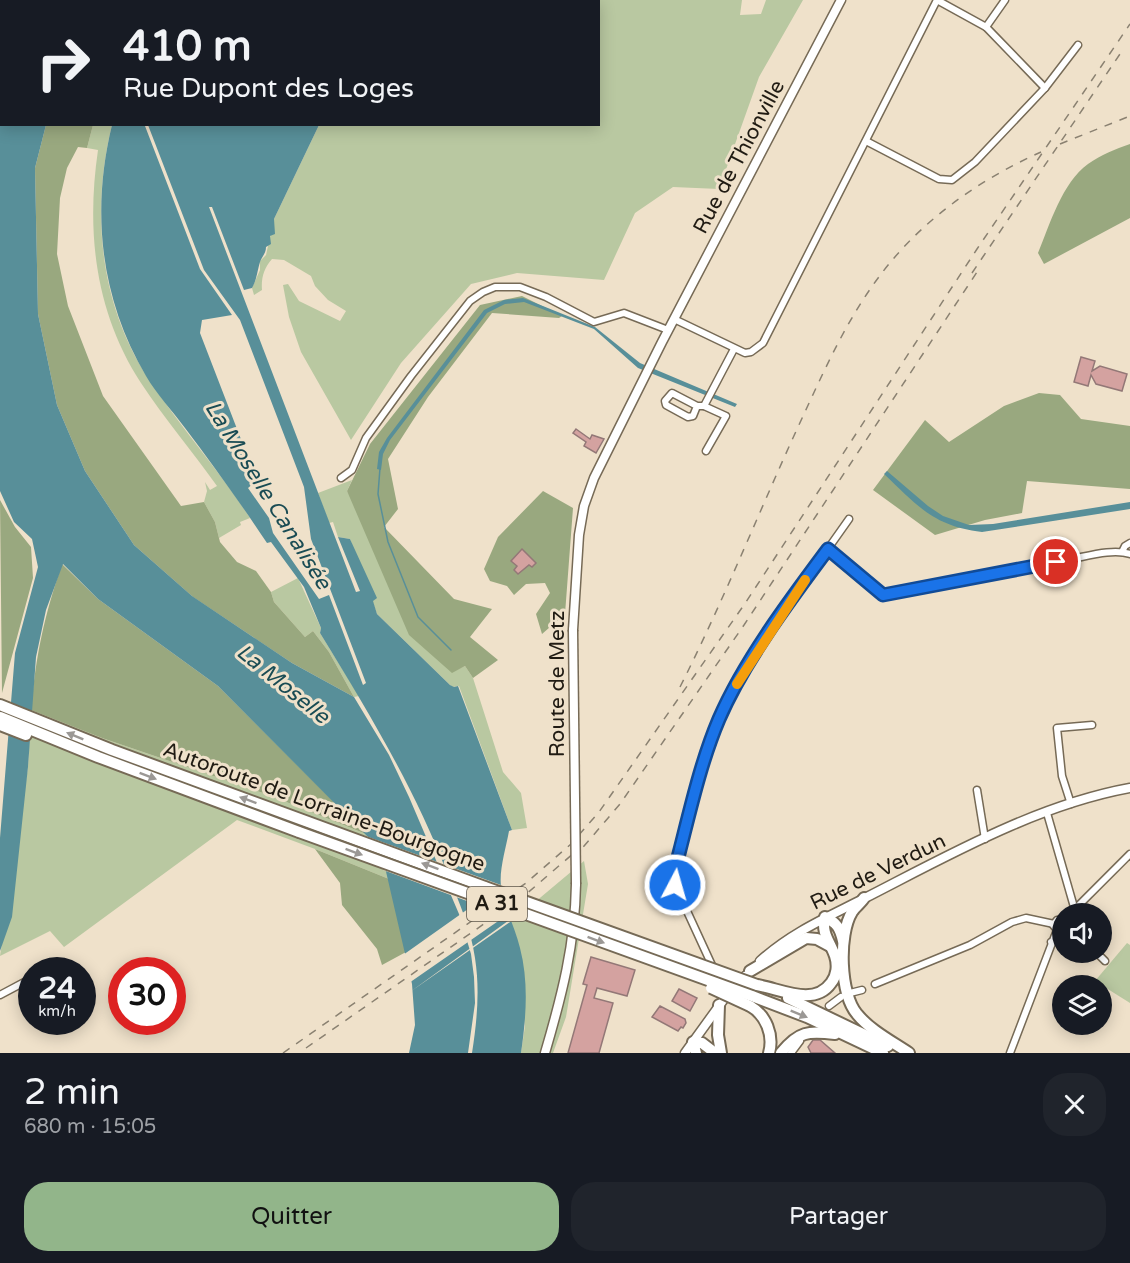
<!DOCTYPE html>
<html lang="fr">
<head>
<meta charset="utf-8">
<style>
  :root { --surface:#171b24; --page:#20242c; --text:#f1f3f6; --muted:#9ea1a6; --accent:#92b58a }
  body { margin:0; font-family:"Varela Round",sans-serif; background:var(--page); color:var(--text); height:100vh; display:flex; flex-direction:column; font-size:22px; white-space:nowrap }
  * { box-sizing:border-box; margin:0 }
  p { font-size:20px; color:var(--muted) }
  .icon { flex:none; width:33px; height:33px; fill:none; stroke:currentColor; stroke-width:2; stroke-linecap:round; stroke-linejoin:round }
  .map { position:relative; height:1053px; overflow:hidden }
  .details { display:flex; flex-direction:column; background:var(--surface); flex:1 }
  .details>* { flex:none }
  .hud { position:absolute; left:0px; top:0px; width:600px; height:126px; box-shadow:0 3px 15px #0003; background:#171b24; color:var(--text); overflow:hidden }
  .buttons { position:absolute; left:1052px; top:903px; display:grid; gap:12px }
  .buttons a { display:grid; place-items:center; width:60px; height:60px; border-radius:50%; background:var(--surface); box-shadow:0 3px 15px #0003; font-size:30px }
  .speed { position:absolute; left:18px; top:957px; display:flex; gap:12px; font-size:30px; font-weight:700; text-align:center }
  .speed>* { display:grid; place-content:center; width:78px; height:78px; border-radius:50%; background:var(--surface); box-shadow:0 3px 15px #0003; line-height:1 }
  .speed small { font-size:15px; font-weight:400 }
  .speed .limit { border:9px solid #d22; background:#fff; color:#111 }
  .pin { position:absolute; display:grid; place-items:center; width:51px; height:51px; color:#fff; margin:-26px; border:3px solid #fff; border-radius:50%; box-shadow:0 2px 6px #0007 }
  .me { position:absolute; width:66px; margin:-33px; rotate:6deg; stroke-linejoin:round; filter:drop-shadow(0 0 4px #0008) }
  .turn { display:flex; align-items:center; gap:21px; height:126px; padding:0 24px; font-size:27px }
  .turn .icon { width:78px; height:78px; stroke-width:2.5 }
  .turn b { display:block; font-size:42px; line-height:51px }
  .round { display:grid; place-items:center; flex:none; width:63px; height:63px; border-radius:24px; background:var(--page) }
  .summary { display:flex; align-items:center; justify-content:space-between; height:102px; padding:0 24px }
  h1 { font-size:36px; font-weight:600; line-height:45px }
  .action { display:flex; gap:12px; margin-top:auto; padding:12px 24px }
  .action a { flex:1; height:69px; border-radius:24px; background:var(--accent); color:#111; font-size:24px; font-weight:600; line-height:69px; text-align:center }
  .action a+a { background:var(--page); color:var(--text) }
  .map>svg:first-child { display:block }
  .green { fill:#b9c8a1 }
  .forest { fill:#99a87f }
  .water { fill:#588f99 }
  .pier { fill:#efe1ca }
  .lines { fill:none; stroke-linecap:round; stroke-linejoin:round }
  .stream { stroke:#588f99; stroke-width:1.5 }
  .building { fill:#d4a2a0; stroke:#937877; stroke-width:1.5 }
  .street-casing { stroke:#766a56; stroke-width:9 }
  .secondary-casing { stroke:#766a56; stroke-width:11 }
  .highway-casing { stroke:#766a56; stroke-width:14 }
  .street { stroke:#fff; stroke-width:6 }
  .secondary { stroke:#fff; stroke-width:8 }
  .highway { stroke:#fff; stroke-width:10 }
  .rail { stroke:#8a8171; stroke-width:1.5; stroke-dasharray:8 8; stroke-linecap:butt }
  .secondary-bridge-casing { stroke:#766a56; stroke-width:11; stroke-linecap:butt }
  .highway-bridge-casing { stroke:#766a56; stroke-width:14; stroke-linecap:butt }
  .secondary-bridge { stroke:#fff; stroke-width:8 }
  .highway-bridge { stroke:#fff; stroke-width:10 }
  .oneway { fill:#9b9895 }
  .route-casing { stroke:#114b97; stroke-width:15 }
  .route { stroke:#1a73e8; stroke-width:10 }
  .slow { stroke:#f59e0b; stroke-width:10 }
  .labels { text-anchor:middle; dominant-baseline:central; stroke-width:6; stroke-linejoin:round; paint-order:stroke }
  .shield { fill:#efe1ca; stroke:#5e564a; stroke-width:1.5 }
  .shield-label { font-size:20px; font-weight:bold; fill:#201b13 }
  .street-label { font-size:21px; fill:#201b13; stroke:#efe1ca }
  .water-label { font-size:22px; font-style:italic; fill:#1a4c54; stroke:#efe1ca }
</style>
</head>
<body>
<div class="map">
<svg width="1130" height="1053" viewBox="0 0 1130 1053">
  <rect width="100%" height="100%" fill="#efe1ca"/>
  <!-- green -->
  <g class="green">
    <path d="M377 0H742L740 15 761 14 766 0H803L759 77 719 189 673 187 635 213 604 280 517 273 471 284 401 363 351 440 301 352 289 317 283 285 288 284 299 301 340 321 346 311 328 300 315 286 311 276 284 260 272 259C264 268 261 278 262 290L254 295 252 288 260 270V261L266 255 274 219 319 125 598 124V2Z"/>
    <path d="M93 125H112C91 210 99 303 148 378 180 427 219 470 250 518L240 522 241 525 219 538 215 522 204 502 207 491 205 482 210 490 217 486C192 451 164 418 141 383 95 312 86 232 98 150L87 148Z"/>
    <path d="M352 480 347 491 452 672 465 666 473 678 503 772 521 793 527 828 512 830 459 686 453 687 450 685 377 614 350 539 338 537 333 522 329 523 318 493Z"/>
    <path d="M298 578 321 628 320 633 359 696 354 697 329 652 313 631 305 637 274 602 271 592Z"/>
    <path d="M31 710 102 738 269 795 366 834 381 850 389 879 315 849 237 820 64 947 50 931 0 956 28 767Z"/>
    <path d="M584 861 588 884 566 1017 553 1053H521L525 1026 510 923Z"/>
    <path d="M1127 943 1130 945V1003L1095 981Z"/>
  </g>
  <!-- forest -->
  <g class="forest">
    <path d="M46 125H93L87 148 78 147 67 168 60 198 57 254 68 306 103 396 181 506 204 502 215 522 220 542 237 562 256 571 271 592 274 602 305 637 313 631 329 652 354 697 292 663 193 597 134 545 85 471 57 405 38 314 35 168Z"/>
    <path d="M1130 144V218L1044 264 1038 253C1050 224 1062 183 1088 164 1101 155 1115 149 1130 144Z"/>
    <path d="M522 296 562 316 559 318 492 313 428 397 388 459 398 509 384 527 454 599 492 609 470 637 498 660 473 678 465 666 452 673 409 635 347 491 370 444 480 305Z"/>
    <path d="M1039 393 1060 395 1081 419 1130 426V489L1027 481 1022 513 985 520 935 535 873 490 925 420 949 442 1004 406Z"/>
    <path d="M543 491 573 508 565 614 542 634 536 614 550 593 545 583 526 584 514 595 507 586 490 581 484 569 498 537Z"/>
    <path d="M0 500 15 527 31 547 33 578 2 693Z"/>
    <path d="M62 564 98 599 218 686 366 834 269 795 102 738 31 710C36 654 44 617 62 564Z"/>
    <path d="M315 849 389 879 406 952 382 965 377 949 342 905 340 883Z"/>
  </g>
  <!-- water -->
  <g class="water">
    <path d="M0 0H83L2 2V124L46 125 35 168 38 314 57 405 85 471 134 545 192 596 292 663 354 697 389 755 409 797 459 914 471 954 474 977 475 1003 468 1053H409L415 1025 412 984 381 850 218 686 98 599 63 564 46 610 36 657 28 767 12 917 0 951V838L15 653 38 567 32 539 14 522 0 491Z"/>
    <path d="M112 125H147L145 126 200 269 232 315 202 320 200 333 254 473V483L248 488 269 518 273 533 319 599 329 595 363 685 366 683 311 539 304 487 240 320 204 270 148 125H319L274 219 275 234 270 236 271 244 266 247C266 254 262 256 260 262 257 272 257 279 252 288L244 290 212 207H209L356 592 360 591 338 537 350 539 377 598 373 601 377 614 450 685 454 687 458 686 512 830 509 831C506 848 499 870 501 886 504 908 515 927 520 948 529 982 526 1019 521 1053H472C477 1021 480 990 475 958 471 929 459 902 448 875 414 787 369 713 320 633L321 628 304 587 271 542 267 543C241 504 213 465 185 428 172 410 157 395 146 376 100 298 91 211 112 125Z"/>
    <path d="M523 298 595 327 640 363 737 404 735 407 638 368 594 329 524 302 505 304 487 313 390 440 383 454 381 470 377 469 379 452 387 438 484 310 504 300Z"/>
    <path d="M887 471 928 506 943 516 969 525 993 524 1130 502V509L982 532C933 526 918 506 884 474Z"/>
  </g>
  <!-- pier -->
  <path class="pier" d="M363 835 501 885 504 887 513 920 410 992 512 918 507 915 409 983 403 955 475 904 383 870 380 855 488 894 490 893 379 852Z"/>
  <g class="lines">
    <!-- stream -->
    <path class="stream" d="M380 468 378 494 388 542 418 617 451 650"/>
  </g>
  <!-- building -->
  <g class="building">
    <path d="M1081 357 1095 361 1092 371 1100 366 1127 374 1122 391 1096 384 1091 375 1088 386 1074 382Z"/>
    <path d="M576 429 590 439 592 435 604 439 596 453 584 446 586 442 573 433Z"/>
    <path d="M522 549 536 563 532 567 529 565 518 574 514 570 517 566 511 561Z"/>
    <path d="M591 957 635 970 627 996 597 988 594 998 613 1003 599 1053H568L587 985 583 984Z"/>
    <path d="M679 989 697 998 690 1011 672 1001Z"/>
    <path d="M660 1006 685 1019 686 1023 683 1028 681 1027 678 1031 652 1017Z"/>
    <path d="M813 1040H820L835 1053H811L808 1047Z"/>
  </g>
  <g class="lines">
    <!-- street casing -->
    <g class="street-casing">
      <g id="street">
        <path d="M937 0 986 27 1045 88 1078 45"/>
        <path d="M986 27 1005 0"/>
        <path d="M866 141 939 179 952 180 975 162 1045 88"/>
        <path d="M674 319 745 353 751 352 763 343 937 0"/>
        <path d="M697 406 693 416 688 417 666 405 665 401 672 393 697 406H704"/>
        <path d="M706 451 726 416 704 406 734 349"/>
        <path d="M341 478 352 470 366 438 411 376 470 301 483 292 495 287H520L546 297 594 322 624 313 668 330"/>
        <path d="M828 549 883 595C944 583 1005 570 1066 560 1085 557 1112 548 1130 554"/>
        <path d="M1122 552 1125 546 1130 543"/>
        <path d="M977 790 985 839"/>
        <path d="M1071 804 1062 776 1057 728 1092 725"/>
        <path d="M1047 813 1076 914"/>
        <path d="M1070 914 1130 854"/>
        <path d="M1062 921 1057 920 1053 925 1057 930H1062"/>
        <path d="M1051 942 1062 940"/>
        <path d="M1096 952 1105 961"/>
        <path d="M875 984 970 945 1012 922 1026 918 1054 924"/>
        <path d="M721 985 675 885V869L695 795 718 721 730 694 779 618 849 519"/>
        <path d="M850 993 862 990"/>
        <path d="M0 995 32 978"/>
        <path d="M829 1006 841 997"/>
        <path d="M791 1053 800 1041"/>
        <path d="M1010 1053 1057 930"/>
      </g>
    </g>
    <!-- secondary casing -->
    <g class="secondary-casing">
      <g id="secondary">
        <path d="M573 630 579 535 584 506 594 478 662 342 841 0"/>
        <path d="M760 961C792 932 828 917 865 898 949 855 1037 805 1130 788"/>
        <path d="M545 1053C562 995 575 945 576 884"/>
        <path d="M685 1053 727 995 745 976"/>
      </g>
    </g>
    <!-- highway casing -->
    <g class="highway-casing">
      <g id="highway">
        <path d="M0 705 112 750 485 887"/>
        <path d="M0 717 98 757 299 832"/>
        <path d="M0 725 26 735"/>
        <path d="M864 898C861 903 855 907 852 912 838 935 840 994 857 1014 870 1030 891 1041 909 1053"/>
        <path d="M750 971 806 938 817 939 830 946"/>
        <path d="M757 985C781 989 814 1007 831 983 837 976 838 965 835 956 830 941 821 934 825 917 837 923 840 928 843 941"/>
        <path d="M752 996 807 1017 883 1053"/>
        <path d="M788 998 888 1046"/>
        <path d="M719 1005 718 1035 721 1053"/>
        <path d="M750 1006C766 1015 774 1035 769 1053"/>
        <path d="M696 1053 693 1042 702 1043 715 1053"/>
        <path d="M781 1053C799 1031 808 1031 835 1034"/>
      </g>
    </g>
    <!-- street -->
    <use href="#street" class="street"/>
    <!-- secondary -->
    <use href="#secondary" class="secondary"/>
    <!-- highway -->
    <use href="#highway" class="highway"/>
    <!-- rail -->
    <g class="rail">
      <path d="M1060 144 1130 116"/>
      <path d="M972 273 1120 54"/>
      <path d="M680 687C725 598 762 504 804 414 828 362 852 309 889 264 929 215 983 178 1041 152"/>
      <path d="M573 859 620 804 744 625 979 269"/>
      <path d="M306 1048 524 896 575 852"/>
      <path d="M283 1053 526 883 571 844 599 812 746 602 977 249 1130 24"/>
    </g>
    <!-- secondary-bridge casing -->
    <g class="secondary-bridge-casing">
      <path id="secondary-bridge" d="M573 630 576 884"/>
    </g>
    <!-- highway-bridge casing -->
    <g class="highway-bridge-casing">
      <g id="highway-bridge">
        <path d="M299 832 752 996"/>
        <path d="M485 887 757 985"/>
        <path d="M711 988 750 1006"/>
      </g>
    </g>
    <!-- secondary-bridge -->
    <use href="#secondary-bridge" class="secondary-bridge"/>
    <!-- highway-bridge -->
    <use href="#highway-bridge" class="highway-bridge"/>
  </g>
  <!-- one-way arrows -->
  <defs><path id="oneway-solid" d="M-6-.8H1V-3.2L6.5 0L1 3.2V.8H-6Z" transform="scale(1.5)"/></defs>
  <g class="oneway">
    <use href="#oneway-solid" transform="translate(75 736) rotate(-158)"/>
    <use href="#oneway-solid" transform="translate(148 776) rotate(21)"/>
    <use href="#oneway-solid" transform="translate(248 800) rotate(-160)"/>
    <use href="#oneway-solid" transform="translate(354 852) rotate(20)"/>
    <use href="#oneway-solid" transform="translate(430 866) rotate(-160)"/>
    <use href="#oneway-solid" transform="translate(596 940) rotate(20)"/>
    <use href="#oneway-solid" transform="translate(799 1014) rotate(22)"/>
  </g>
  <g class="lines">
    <!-- route casing -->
    <g class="route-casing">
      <path id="route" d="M675 885V869C688 820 699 766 719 719 744 661 790 600 828 549L883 595 1056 562"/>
    </g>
    <!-- route -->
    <use href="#route" class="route"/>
    <!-- slow -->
    <path class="slow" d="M737 684 805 580"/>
  </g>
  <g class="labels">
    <!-- shield labels -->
    <rect class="shield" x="467" y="887" width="60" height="34" rx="4.5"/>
    <g class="shield-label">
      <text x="497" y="904">A 31</text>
    </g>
    <!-- street labels -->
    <g class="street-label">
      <text transform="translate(739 157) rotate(-62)">Rue de Thionville</text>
      <text transform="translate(557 684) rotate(-90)">Route de Metz</text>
      <text transform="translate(324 807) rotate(20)">Autoroute de Lorraine-Bourgogne</text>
      <text transform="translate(878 872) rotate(-26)">Rue de Verdun</text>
    </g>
    <!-- water labels -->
    <g class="water-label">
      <text transform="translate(268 495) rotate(58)">La Moselle Canalisée</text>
      <text transform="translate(283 684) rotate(39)">La Moselle</text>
    </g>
  </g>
</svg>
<div class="buttons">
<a><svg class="icon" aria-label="sound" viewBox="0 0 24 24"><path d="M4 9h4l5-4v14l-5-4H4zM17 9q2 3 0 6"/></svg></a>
<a><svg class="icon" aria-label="layers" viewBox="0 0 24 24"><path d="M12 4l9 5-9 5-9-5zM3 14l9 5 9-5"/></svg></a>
</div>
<div class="speed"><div>24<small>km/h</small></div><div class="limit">30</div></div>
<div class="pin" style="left:1056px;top:562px;background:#d93025"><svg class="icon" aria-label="arrive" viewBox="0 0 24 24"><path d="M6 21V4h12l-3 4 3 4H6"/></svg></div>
<svg class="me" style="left:675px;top:885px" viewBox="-20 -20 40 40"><circle r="17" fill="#1a73e8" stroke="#fff" stroke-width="3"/><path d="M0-11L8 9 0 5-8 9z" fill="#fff"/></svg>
<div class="hud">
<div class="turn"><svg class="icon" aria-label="right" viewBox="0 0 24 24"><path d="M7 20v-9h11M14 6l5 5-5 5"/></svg><div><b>410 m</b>Rue Dupont des Loges</div></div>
</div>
</div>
<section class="details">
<div class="summary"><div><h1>2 min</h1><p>680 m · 15:05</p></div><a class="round"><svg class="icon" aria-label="close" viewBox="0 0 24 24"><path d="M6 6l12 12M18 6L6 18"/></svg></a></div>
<div class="action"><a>Quitter</a><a>Partager</a></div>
</section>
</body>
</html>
